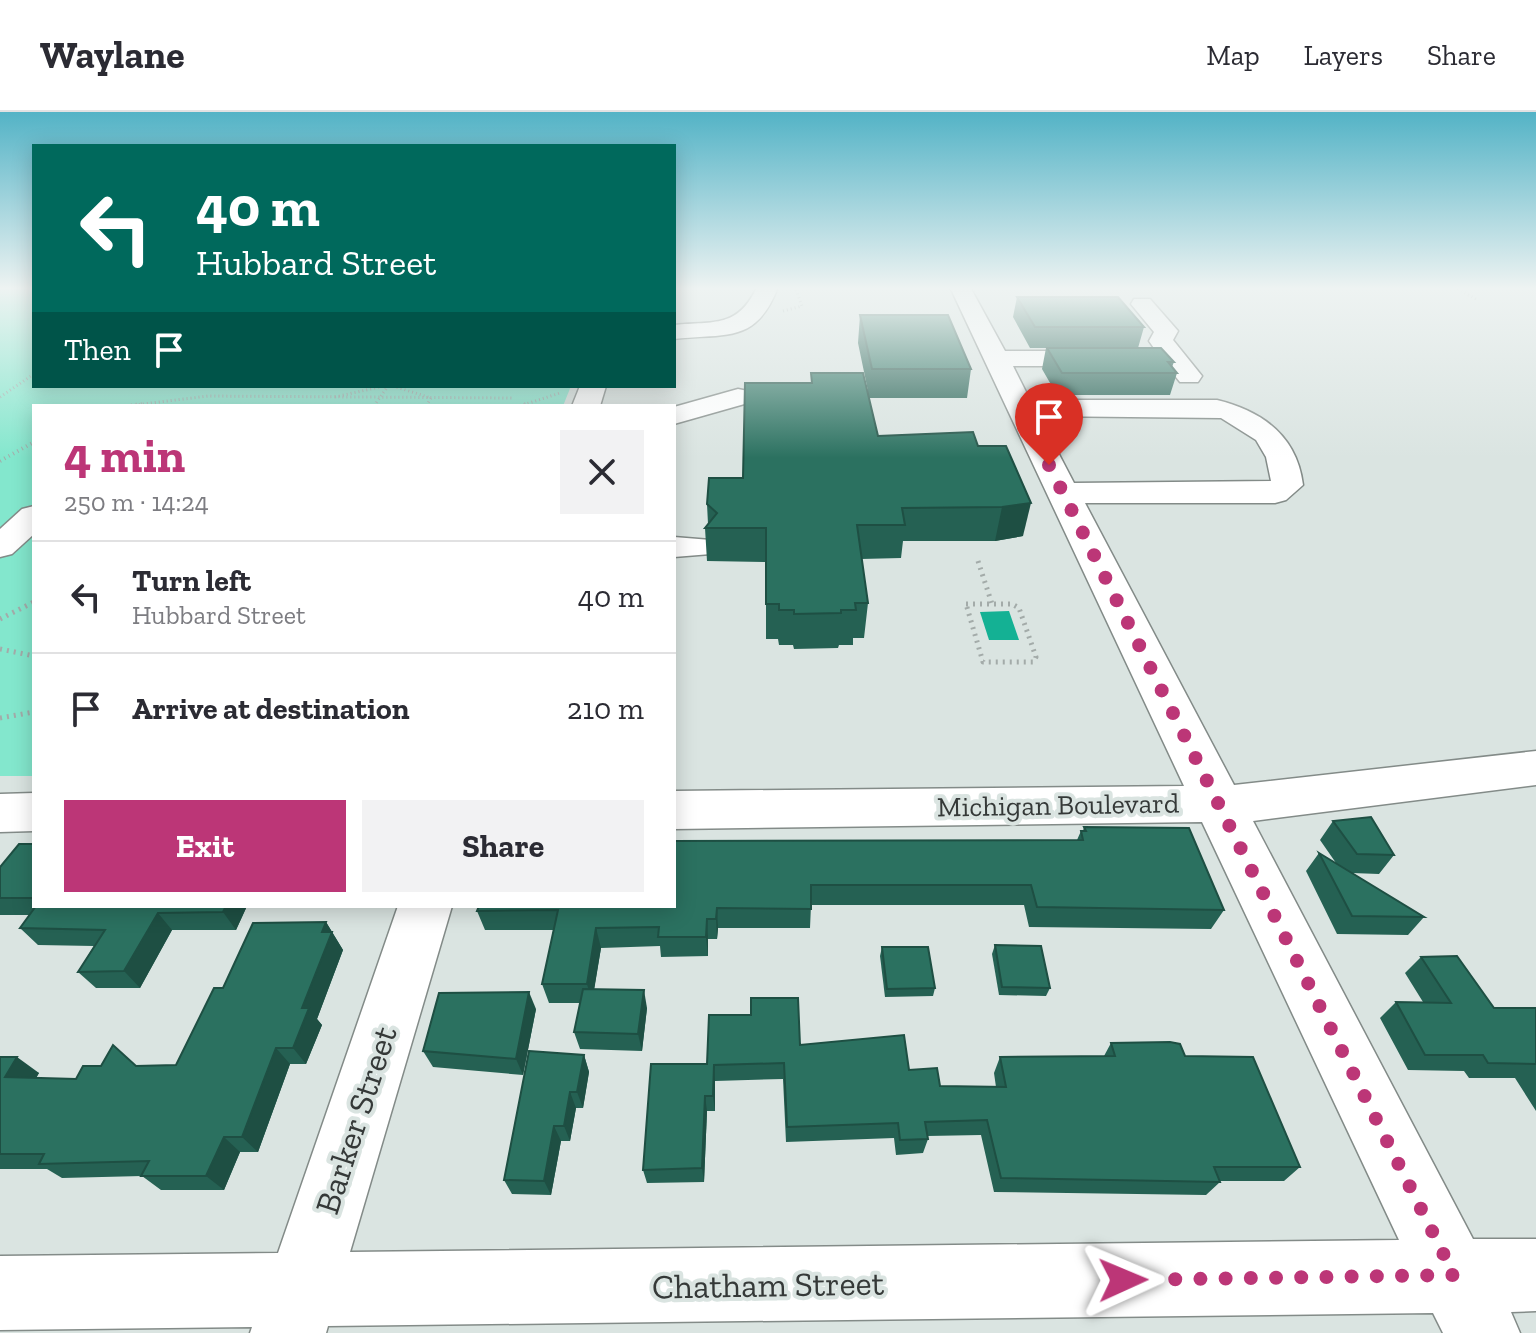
<!DOCTYPE html>
<html lang="en">
<head>
<meta charset="utf-8">
<style>
  :root { --surface:#fff; --page:#f2f2f3; --text:#2b2b33; --muted:#7c7c81; --line:#e1e1e2; --accent:#bc3677 }
  body { margin:0; font-family:"Zilla Slab",serif; background:var(--page); color:var(--text); height:100vh; display:flex; flex-direction:column; font-size:30px; white-space:nowrap }
  * { box-sizing:border-box; margin:0 }
  p { font-size:26px; color:var(--muted) }
  .icon { flex:none; width:44px; height:44px; fill:none; stroke:currentColor; stroke-width:2; stroke-linecap:round; stroke-linejoin:round }
  .map { position:relative; flex:1; overflow:hidden }
  .drawer { position:absolute; left:32px; top:292px; width:644px; height:504px; display:flex; flex-direction:column; background:var(--surface); border-radius:0px; box-shadow:0 4px 20px #0003 }
  .drawer>* { flex:none }
  .banner { position:absolute; left:32px; top:32px; width:644px; height:244px; border-radius:0px; box-shadow:0 4px 20px #0003; background:#00695c; color:#fff; overflow:hidden }
  .pin { position:absolute; display:grid; place-items:center; width:68px; height:68px; color:#fff; margin:-82px -34px; border-radius:50% 50% 50% 0; rotate:-45deg; box-shadow:0 0 8px #0007 }
  .pin .icon { rotate:45deg }
  .me { position:absolute; width:88px; margin:-44px; rotate:89deg; stroke-linejoin:round; filter:drop-shadow(0 0 6px #0008) }
  .turn { display:flex; align-items:center; gap:28px; height:168px; padding:0 32px; font-size:36px }
  .turn .icon { width:104px; height:104px; stroke-width:2.5 }
  .turn b { display:block; font-size:56px; line-height:68px }
  .then { display:flex; align-items:center; height:76px; padding:0 32px; background:#0003; gap:16px; font-size:30px }
  .round { display:grid; place-items:center; flex:none; width:84px; height:84px; border-radius:0px; background:var(--page) }
  .head { display:flex; align-items:center; justify-content:space-between; height:136px; padding:0 32px }
  h1 { font-size:48px; font-weight:700; line-height:60px; color:var(--accent) }
  .button { display:flex; gap:16px; margin-top:auto; padding:16px 32px }
  .button a { flex:1; height:92px; border-radius:0px; background:var(--accent); color:#fff; font-size:32px; font-weight:700; line-height:92px; text-align:center }
  .button a+a { background:var(--page); color:var(--text) }
  ul { padding:0; list-style:none }
  li { display:flex; align-items:center; gap:24px; height:112px; padding:0 32px; border-top:2px solid var(--line) }
  li div { flex:1 }
  li b { display:block; font-size:30px }
  li em { font-style:normal }
  header { display:flex; align-items:center; gap:48px; box-sizing:border-box; height:112px; padding:0 40px; background:var(--surface); border-bottom:2px solid var(--line) }
  header strong { font-size:38px }
  nav { display:flex; gap:44px; margin-inline-start:auto; font-size:28px }
  .map>svg:first-child { display:block }
  .green { fill:#83e7cd }
  .water { fill:#14b194 }
  .lines { fill:none; stroke-linecap:round; stroke-linejoin:round }
  .minor-casing { stroke:#838b88; stroke-width:3 }
  .path-far2 { stroke:#a3aba9; stroke-width:3; stroke-dasharray:1 3; stroke-linecap:butt }
  .path-far1 { stroke:#a3aba9; stroke-width:4; stroke-dasharray:1 4; stroke-linecap:butt }
  .path { stroke:#a3aba9; stroke-width:5; stroke-dasharray:2 5; stroke-linecap:butt }
  .minor { fill:#fff; fill-rule:evenodd }
  .wall { fill:#256153 }
  .shaded-wall { fill:#1e4f43 }
  .building { fill:#2b7160; stroke:#1e4f43; stroke-width:2 }
  .route { stroke:#bc3677; stroke-width:14; stroke-dasharray:0 25.2 }
  .labels { text-anchor:middle; dominant-baseline:central; stroke-width:8; stroke-linejoin:round; paint-order:stroke }
  .street-label { font-size:28px; fill:#353938; stroke:#dae4e1 }
  .near-street-label { font-size:34px; fill:#353938; stroke:#dae4e1 }
</style>
</head>
<body>
<header>
<strong>Waylane</strong>
<nav><a>Map</a><a>Layers</a><a>Share</a></nav>
</header>
<div class="map">
<svg width="1536" height="1221" viewBox="0 0 1536 1221">
  <rect width="100%" height="100%" fill="#dae4e1"/>
  <!-- green -->
  <path class="green" d="M0 175H34V274H571L563 294H34V664H0Z"/>
  <!-- water -->
  <path class="water" d="M1009 499 1019 528H989L980 500Z"/>
  <g class="lines">
    <!-- minor casing -->
    <g class="minor-casing">
      <g id="minor">
        <path d="M757 175H778C756 232 727 221 674 227V213C715 209 738 216 757 175Z"/>
        <path d="M950 175H970L1005 239H1156L1149 229 1154 220 1131 192 1134 187H1150L1178 219 1173 228 1202 264 1198 270H1180L1167 254H1013L1030 288H1217C1262 299 1297 324 1303 373L1286 388 1275 391H1085L1234 673 1536 639V673L1253 709 1473 1127H1536V1199L1511 1200 1520 1221H1443L1433 1201 328 1214 326 1221H250L252 1215 0 1218V1144L278 1141 398 794H452L350 1140 1399 1128 1202 710 674 717V679L1184 674ZM1039 304 1221 306 1256 328 1266 345 1271 369 1074 371Z"/>
        <path d="M580 274H606L600 294H572Z"/>
        <path d="M738 277 748 279 752 285 748 291 674 312V295Z"/>
        <path d="M34 394V422L12 442 0 445V417L22 397Z"/>
        <path d="M674 425 711 428 716 435 711 442 674 445Z"/>
        <path d="M34 681V719L0 720V682Z"/>
      </g>
    </g>
    <!-- path-far2 -->
    <g class="path-far2">
      <path d="M1454 175 1476 187"/>
      <path d="M1527 175H1536"/>
      <path d="M783 199 802 194 795 175"/>
      <path d="M393 274 431 286 426 294"/>
      <path d="M0 285 34 262"/>
      <path d="M335 285 384 274"/>
      <path d="M127 294 208 284 512 286"/>
      <path d="M374 294 388 274"/>
      <path d="M520 294 560 281"/>
    </g>
    <!-- path-far1 -->
    <g class="path-far1">
      <path d="M126 294 143 292"/>
      <path d="M520 294 526 292"/>
      <path d="M0 349 34 330"/>
    </g>
    <!-- path -->
    <g class="path">
      <path d="M978 449 992 492"/>
      <path d="M966 492H1012L1019 496 1036 545 1033 550H983Z"/>
      <path d="M0 507 34 490"/>
      <path d="M0 537 34 544"/>
      <path d="M0 606 34 600"/>
    </g>
    <!-- minor -->
    <use href="#minor" class="minor"/>
  </g>
  <!-- wall -->
  <g class="wall">
    <path d="M1017 185 1144 215 1138 236 1174 250 1172 255 1177 261 1170 283H1057L1042 257 1046 236H1030L1013 205Z"/>
    <path d="M860 203 971 257 967 286H869L878 324 978 334 1023 424 995 429H903L901 446 861 447 868 491 864 526H853V533H839L838 536 794 537 793 533H779L778 527H766V450L707 449 705 416 708 412 707 392 743 366 811 271V261L868 279 858 231Z"/>
    <path d="M1333 709 1394 743 1379 762 1352 761 1424 805 1408 823 1337 822 1306 759 1319 741 1336 751 1320 728Z"/>
    <path d="M1084 715 1224 798 1211 817 1029 815 1024 793H811L810 816H718L717 827H708V844L661 845 660 834 601 836 594 877 647 896 642 939 580 937 574 920 580 891H549L542 872 554 818H485L477 799 1077 728 1081 719H1083Z"/>
    <path d="M34 732V794H247L236 818H172L140 876H96L78 860 94 834 38 833 20 816 30 803H0V755Z"/>
    <path d="M326 810 343 838 317 907 322 913 306 952H290L258 1040H240L224 1078H161L142 1064 62 1066 47 1057H0V945L39 961 36 966 76 967 136 954 176 953 223 876Z"/>
    <path d="M995 833 1050 876 1046 884 999 883 992 842Z"/>
    <path d="M882 835 935 876 933 884 885 885 880 844Z"/>
    <path d="M1421 845 1494 896H1536V999L1515 966H1469L1464 959 1408 958 1380 906 1396 890H1423L1405 861Z"/>
    <path d="M536 897 523 963 433 955 423 939Z"/>
    <path d="M1111 931 1185 944 1300 1055 1284 1069H1219L1220 1070 1206 1083 994 1080 981 1023 927 1024 928 1027 923 1041 896 1043 894 1026 786 1030 783 967 715 969V999H707L704 1070 647 1071 643 1058 707 952 800 933 909 958 940 974 996 975 994 961 1000 945 1104 944Z"/>
    <path d="M584 943 589 960 583 996H576L570 1029H561L551 1083 512 1082 504 1068Z"/>
  </g>
  <!-- shaded-wall -->
  <g class="shaded-wall">
    <path d="M1031 391 1023 424 995 429 1002 395Z"/>
    <path d="M226 794H247L236 818 223 800Z"/>
    <path d="M717 796 718 816 717 827 716 807Z"/>
    <path d="M158 801 172 818 140 876 124 859Z"/>
    <path d="M707 807 708 827V844L706 825Z"/>
    <path d="M326 810 343 838 317 907 322 913 306 952 293 936 322 820Z"/>
    <path d="M596 816 601 836 592 891 587 872Z"/>
    <path d="M644 878 647 896 642 939 638 922Z"/>
    <path d="M529 880 536 897 523 963 516 947Z"/>
    <path d="M276 936 290 952 258 1040 242 1025Z"/>
    <path d="M584 943 589 960 583 996 577 980Z"/>
    <path d="M17 945 39 961 27 981 5 965Z"/>
    <path d="M714 953 715 969V999L713 984Z"/>
    <path d="M570 980 576 996 570 1029 564 1014Z"/>
    <path d="M705 984 707 999 704 1070 702 1056Z"/>
    <path d="M554 1014 561 1029 551 1083 544 1069Z"/>
    <path d="M224 1025 240 1040 224 1078 206 1064Z"/>
  </g>
  <!-- building -->
  <g class="building">
    <path d="M1017 185H1118L1144 215H1035Z"/>
    <path d="M860 203H948L971 257H872Z"/>
    <path d="M1047 236H1161L1174 250H1168L1177 261H1062Z"/>
    <path d="M811 261H863L878 324 973 320 978 334H1006L1031 391 1002 395 902 396 905 413H857L868 491H855L856 498H841V501L794 502V498H779V492H766V416H705L717 401 707 392 709 366H743L745 271H812Z"/>
    <path d="M1371 705 1394 743 1357 742 1333 709Z"/>
    <path d="M1084 715 1189 716 1224 798 1037 795 1031 773H811V797L717 796 716 807H707L706 825H658L659 815 596 816 587 872H542L558 798 477 799 479 794H674V729L1083 728 1081 719H1086Z"/>
    <path d="M19 732H34V786H0V755Z"/>
    <path d="M1319 741 1424 805 1352 804Z"/>
    <path d="M36 794H226L223 800 158 801 124 859 78 860 105 818 20 816Z"/>
    <path d="M326 810 322 820H332L302 896H309L293 936H276L242 1025H224L206 1064H141L149 1049 39 1052 44 1042H0V945H17L5 965 76 967 83 954H101L113 933 136 954 176 953 214 876H223L253 811Z"/>
    <path d="M995 833 1041 834 1050 876 1002 875Z"/>
    <path d="M882 835H928L935 876 887 877Z"/>
    <path d="M1457 844 1494 896H1536V952L1488 951 1483 943H1425L1396 890 1451 891 1421 845Z"/>
    <path d="M583 877 644 878 638 922 574 920Z"/>
    <path d="M529 880 516 947 423 939 439 881Z"/>
    <path d="M751 886H798L800 933 904 923 909 958 937 956 940 974 1006 975 1000 945 1115 944 1111 931 1170 930 1180 932 1185 944 1253 945 1300 1055H1214L1220 1070 1001 1066 987 1008 925 1010 928 1027 900 1028 898 1011 787 1015 784 951 714 953 713 984H705L702 1056 643 1058 651 952H707L709 903H751Z"/>
    <path d="M529 939 584 943 577 980H570L564 1014H554L544 1069 504 1068Z"/>
  </g>
  <!-- sky -->
  <linearGradient id="sky" x2="0" y2="1"><stop stop-color="#53b3c6"/><stop offset="0.51" stop-color="#eef3f2"/><stop offset="1" stop-color="#eef3f2" stop-opacity="0"/></linearGradient>
  <rect width="1536" height="346" fill="url(#sky)"/>
  <g class="lines">
    <!-- route -->
    <path class="route" d="M1049 353 1454 1163 1123 1168"/>
  </g>
  <g class="labels">
    <!-- street labels -->
    <g class="street-label">
      <text transform="translate(1058 693) rotate(-1)">Michigan Boulevard</text>
    </g>
    <!-- near-street labels -->
    <g class="near-street-label">
      <text transform="translate(356 1008) rotate(-72)">Barker Street</text>
      <text transform="translate(768 1173) rotate(-1)">Chatham Street</text>
    </g>
  </g>
</svg>
<div class="pin" style="left:1049px;top:353px;background:#d93025"><svg class="icon" aria-label="arrive" viewBox="0 0 24 24"><path d="M6 21V4h12l-3 4 3 4H6"/></svg></div>
<svg class="me" style="left:1123px;top:1168px" viewBox="-20 -20 40 40"><path d="M0-17L14 15 0 8-14 15z" fill="#bc3677" stroke="#fff" stroke-width="4"/></svg>
<div class="banner">
<div class="turn"><svg class="icon" aria-label="left" viewBox="0 0 24 24"><path d="M17 20v-9H6M10 6l-5 5 5 5"/></svg><div><b>40 m</b>Hubbard Street</div></div>
<div class="then">Then<svg class="icon" aria-label="arrive" viewBox="0 0 24 24"><path d="M6 21V4h12l-3 4 3 4H6"/></svg></div>
</div>
<section class="drawer">
<div class="head"><div><h1>4 min</h1><p>250 m · 14:24</p></div><a class="round"><svg class="icon" aria-label="close" viewBox="0 0 24 24"><path d="M6 6l12 12M18 6L6 18"/></svg></a></div>
<ul>
<li><svg class="icon" aria-label="left" viewBox="0 0 24 24"><path d="M17 20v-9H6M10 6l-5 5 5 5"/></svg><div><b>Turn left</b><p>Hubbard Street</p></div><em>40 m</em></li>
<li><svg class="icon" aria-label="arrive" viewBox="0 0 24 24"><path d="M6 21V4h12l-3 4 3 4H6"/></svg><div><b>Arrive at destination</b></div><em>210 m</em></li>
</ul>
<div class="button"><a>Exit</a><a>Share</a></div>
</section>
</div>
</body>
</html>
